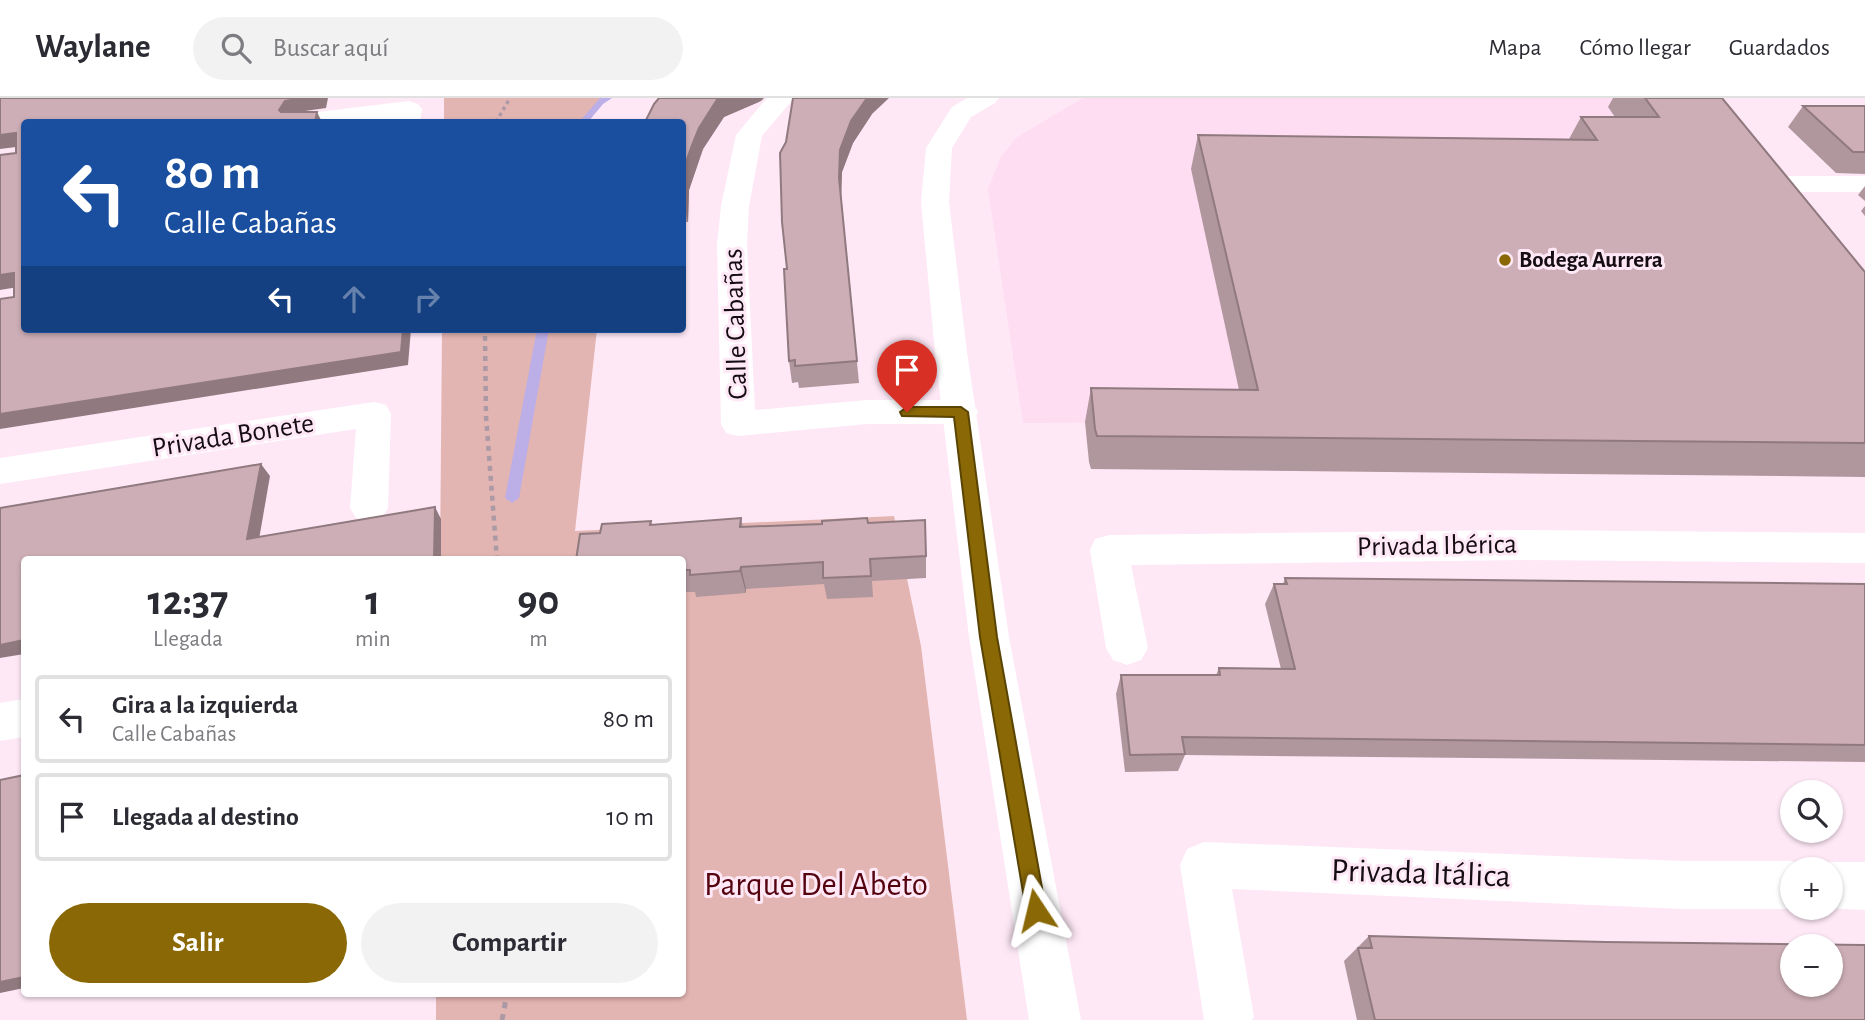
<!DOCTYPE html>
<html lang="es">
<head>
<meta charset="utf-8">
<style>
  :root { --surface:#fff; --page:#f2f2f3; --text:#2b2b33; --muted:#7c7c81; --line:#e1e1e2; --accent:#896805 }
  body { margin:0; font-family:"Alegreya Sans",sans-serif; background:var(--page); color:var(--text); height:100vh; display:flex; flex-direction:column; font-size:26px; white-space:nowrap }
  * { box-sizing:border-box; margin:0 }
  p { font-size:23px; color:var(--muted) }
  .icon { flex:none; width:38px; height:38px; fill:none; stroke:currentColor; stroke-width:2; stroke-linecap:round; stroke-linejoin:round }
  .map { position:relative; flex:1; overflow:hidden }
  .drawer { position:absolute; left:21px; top:458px; width:665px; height:441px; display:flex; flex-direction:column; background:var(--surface); border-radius:7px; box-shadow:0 2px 5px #0004 }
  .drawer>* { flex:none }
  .banner { position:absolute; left:21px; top:21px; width:665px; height:214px; border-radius:7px; box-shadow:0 2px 5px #0004; background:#1a4fa0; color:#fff; overflow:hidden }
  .fabs { position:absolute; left:1780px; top:682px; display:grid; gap:14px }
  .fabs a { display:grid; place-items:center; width:63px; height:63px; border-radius:50%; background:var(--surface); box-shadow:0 2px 5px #0004; font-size:35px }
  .pin { position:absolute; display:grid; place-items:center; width:60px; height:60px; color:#fff; margin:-72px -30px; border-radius:50% 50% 50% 0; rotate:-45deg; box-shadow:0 0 7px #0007 }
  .pin .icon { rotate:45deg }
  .me { position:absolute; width:77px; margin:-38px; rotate:350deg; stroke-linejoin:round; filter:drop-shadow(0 0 5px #0008) }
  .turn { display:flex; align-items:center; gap:24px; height:147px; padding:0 28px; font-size:32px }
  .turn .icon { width:91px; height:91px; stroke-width:2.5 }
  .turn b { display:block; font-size:49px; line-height:60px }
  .lanes { display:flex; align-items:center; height:66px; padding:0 28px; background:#0003; justify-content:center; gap:35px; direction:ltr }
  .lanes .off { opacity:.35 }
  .eta { display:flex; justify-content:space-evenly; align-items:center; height:119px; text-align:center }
  .eta b { font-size:42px; font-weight:600; line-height:49px }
  .action { display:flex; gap:14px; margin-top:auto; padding:14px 28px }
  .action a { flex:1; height:80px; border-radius:42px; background:var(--accent); color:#fff; font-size:28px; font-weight:600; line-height:80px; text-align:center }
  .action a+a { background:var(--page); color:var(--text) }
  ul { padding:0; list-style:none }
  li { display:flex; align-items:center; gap:21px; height:88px; margin:0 14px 10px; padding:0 14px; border:4px solid var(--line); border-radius:7px }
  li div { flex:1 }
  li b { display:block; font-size:26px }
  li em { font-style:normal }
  header { display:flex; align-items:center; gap:42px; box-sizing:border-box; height:98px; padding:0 35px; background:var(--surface); border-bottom:2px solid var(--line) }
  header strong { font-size:33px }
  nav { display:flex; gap:38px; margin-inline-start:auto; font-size:24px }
  .search { width:490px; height:63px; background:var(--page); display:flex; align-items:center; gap:18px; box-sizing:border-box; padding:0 24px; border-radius:38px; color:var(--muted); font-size:26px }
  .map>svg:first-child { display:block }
  .built { fill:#fedcf2 }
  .green { fill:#e3b5b2 }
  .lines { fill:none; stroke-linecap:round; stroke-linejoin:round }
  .stream { fill:#bcaee7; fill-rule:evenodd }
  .path-far2 { stroke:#ab9aa5; stroke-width:3.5; stroke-dasharray:3.5 3.5; stroke-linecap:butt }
  .path-far1 { stroke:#ab9aa5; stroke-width:4.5; stroke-dasharray:5 5; stroke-linecap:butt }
  .path { stroke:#ab9aa5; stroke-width:5; stroke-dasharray:6 6; stroke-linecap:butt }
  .minor { fill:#fff; fill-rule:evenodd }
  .major { fill:#fff; fill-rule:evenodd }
  .wall { fill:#b0969d }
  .shaded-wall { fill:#907a7f }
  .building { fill:#cdaeb6; stroke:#907a7f; stroke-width:2; fill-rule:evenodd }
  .route { fill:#896805; stroke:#594403; stroke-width:2 }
  .poi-dot { fill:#896805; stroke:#fee8f6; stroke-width:2.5 }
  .labels { text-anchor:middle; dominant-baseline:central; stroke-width:6; stroke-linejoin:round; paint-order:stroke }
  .far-poi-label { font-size:23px; font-weight:bold; fill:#160d13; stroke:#fee8f6; text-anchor:start }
  .street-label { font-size:28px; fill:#160d13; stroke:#fee8f6 }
  .near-street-label { font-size:33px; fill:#160d13; stroke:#fee8f6 }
  .near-park-label { font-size:33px; fill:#53020e; stroke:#fee8f6 }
</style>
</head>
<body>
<header>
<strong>Waylane</strong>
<div class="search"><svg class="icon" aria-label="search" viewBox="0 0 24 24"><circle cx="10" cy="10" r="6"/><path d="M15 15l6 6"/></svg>Buscar aquí</div>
<nav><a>Mapa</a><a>Cómo llegar</a><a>Guardados</a></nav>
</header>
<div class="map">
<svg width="1865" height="922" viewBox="0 0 1865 922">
  <rect width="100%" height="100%" fill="#fee8f6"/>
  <!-- built -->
  <path class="built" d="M1083 0H1673L1246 324 1023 325 988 91 1001 59 1016 40Z"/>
  <!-- green -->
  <g class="green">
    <path d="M444 0H605L583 24H444Z"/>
    <path d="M442 231H597L575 433 894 418 921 548 967 922H436V896H682V462H440Z"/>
  </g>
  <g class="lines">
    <!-- stream -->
    <g class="stream">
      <path d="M600 0H612L603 6 588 24H579Z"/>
      <path d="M537 231H549L519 400 512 405 505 400Z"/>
    </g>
    <!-- path-far2 -->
    <g class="path-far2">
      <path d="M496 24 510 0"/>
      <path d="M485 231V240"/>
    </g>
    <!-- path-far1 -->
    <path class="path-far1" d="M485 238 486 318 497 462"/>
    <!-- path -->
    <path class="path" d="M502 922 507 896"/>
    <!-- minor -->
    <g class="minor">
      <path d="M767 0H794L762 38 749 108 747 147 755 312 867 302H961L973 305 978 314 973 323 961 326H867L738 338 726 335 721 326 717 147 721 108 736 37Z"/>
      <path d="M409 3 418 6 422 11 420 24H394L395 21 362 24H288L292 18 301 16Z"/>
      <path d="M1780 78H1865V94H1780L1770 92 1766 86 1770 80Z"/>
      <path d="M374 304 386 307 391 316 388 410 382 420 369 424 356 420 350 410 356 331 0 386V360Z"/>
      <path d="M1524 432 1865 435V465L1524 462 1131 467 1148 550 1141 562 1127 567 1113 562 1106 550 1090 452 1095 441 1109 437Z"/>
      <path d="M24 601V639L0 643V605Z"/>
      <path d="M1204 744 1683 763H1792L1809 772H1792V811H1683L1232 791 1254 919 1252 922H1204L1180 767 1187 751Z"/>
      <path d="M1830 764H1865V812L1827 810H1830V772H1813Z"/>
    </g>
    <!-- major -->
    <path class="major" d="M967 0H999L995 5 971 19 952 50 949 104 967 254 1009 539 1081 922H1029L969 539 935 254 921 104 926 50 952 9Z"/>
  </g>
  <!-- wall -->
  <g class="wall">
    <path d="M1613 0H1722L1865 174V379L1091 371 1089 364 1085 324 1091 290 1239 292 1191 71 1198 37 1569 41 1581 19H1615L1608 9Z"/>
    <path d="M761 3 724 19 703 51 689 92 688 124H685V128L682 129V24Z"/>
    <path d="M1803 8H1865V76L1836 75 1788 29Z"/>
    <path d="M872 16 853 45 842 74 841 99 859 285 799 290 798 284 792 285 789 263 786 44Z"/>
    <path d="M1865 88V103L1858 97Z"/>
    <path d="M1865 108V118L1861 113Z"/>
    <path d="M741 420 743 429 868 425 926 458V480L872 483 873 499 827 501 824 486 746 491V495L696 499 695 494H682V462L600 435 651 423 652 427Z"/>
    <path d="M1285 480 1865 486V664L1185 657 1178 673 1125 674 1116 596 1121 577H1216L1219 570 1281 571 1265 506 1274 486H1283Z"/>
    <path d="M1369 838 1605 844 1865 922H1357L1344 863Z"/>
  </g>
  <!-- shaded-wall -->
  <g class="shaded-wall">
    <path d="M303 0H328L326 10 291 15 285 24 279 12 285 3Z"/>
    <path d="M718 0H764L761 3 724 19 703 51 689 92 688 124 683 102 684 70 699 30Z"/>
    <path d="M867 0H889L872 16 853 45 842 74 841 102 839 80 840 52 851 23Z"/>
    <path d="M317 14 322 24H315Z"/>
    <path d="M16 35 24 48 0 51V37Z"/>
    <path d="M14 175 24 188 0 192V177Z"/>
    <path d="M403 231H411L408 267 0 331V316Z"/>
    <path d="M261 366 270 378 257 453 247 441Z"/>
    <path d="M435 409 441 421V462H434Z"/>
    <path d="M741 469 746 491V495L740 473Z"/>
    <path d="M24 542V556L0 560V547Z"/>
    <path d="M24 879V890L0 895V884Z"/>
  </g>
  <!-- building -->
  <g class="building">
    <path d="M0 0H303L285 3 279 12 281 14H317L315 24H24V231H403L401 254 0 316V201L14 199V175L0 177V57L16 55V35L0 37Z"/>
    <path d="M659 0H718L699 30 692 47 684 70 683 102 682 24H645L654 6Z"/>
    <path d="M793 0H867L851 23 840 52 839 80 857 263 795 268V262L789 263 784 171H787L782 124 780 55 786 44Z"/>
    <path d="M1645 0H1722L1865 174V345L1097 338 1095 331 1091 290 1258 292 1198 37 1597 42 1581 19H1659Z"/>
    <path d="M1803 8H1865V54H1853Z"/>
    <path d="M261 366 247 441 435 409 434 462H24V542L0 547V410Z"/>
    <path d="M741 420 740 429 822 426V423L867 420 868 425 925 422 926 458 870 461 871 478 823 480V464L741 469 740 473 690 477V472H682V462H576L580 436 600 435 602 426 651 423 650 427Z"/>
    <path d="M1285 480 1865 486V647L1182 639 1185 656 1130 657 1121 577H1220L1219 570 1295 571 1274 486H1287Z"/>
    <path d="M24 677V879L0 884V682Z"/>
    <path d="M1369 838 1605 844 1865 847V922H1375L1358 850H1372ZM1792 849H1830V887H1792Z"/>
  </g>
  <!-- route -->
  <path class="route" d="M907 309H961L968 314 997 539 1046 812 1043 819 1036 822 1029 819 1026 812 980 539 954 319 902 318 900 314Z"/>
  <!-- markers -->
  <circle class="poi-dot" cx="1505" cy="162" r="7"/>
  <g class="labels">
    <!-- far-poi labels -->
    <g class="far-poi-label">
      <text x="1519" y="162">Bodega Aurrera</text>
    </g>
    <!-- street labels -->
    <g class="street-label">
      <text transform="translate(736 226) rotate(-92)">Calle Cabañas</text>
      <text transform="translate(233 338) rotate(-9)">Privada Bonete</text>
      <text transform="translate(1437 448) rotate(-1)">Privada Ibérica</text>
    </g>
    <!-- near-street labels -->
    <g class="near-street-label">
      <text transform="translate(1421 776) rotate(2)">Privada Itálica</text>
    </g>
    <!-- near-park labels -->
    <g class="near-park-label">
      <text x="816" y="787">Parque Del Abeto</text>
    </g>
  </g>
</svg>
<div class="fabs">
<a><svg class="icon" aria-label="search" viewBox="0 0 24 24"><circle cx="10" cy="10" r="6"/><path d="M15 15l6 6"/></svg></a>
<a>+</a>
<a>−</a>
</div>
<div class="pin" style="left:907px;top:314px;background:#d93025"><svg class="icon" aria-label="arrive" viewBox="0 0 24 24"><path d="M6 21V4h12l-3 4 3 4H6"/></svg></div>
<svg class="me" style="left:1036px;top:812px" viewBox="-20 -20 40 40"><path d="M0-17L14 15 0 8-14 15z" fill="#896805" stroke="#fff" stroke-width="4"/></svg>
<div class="banner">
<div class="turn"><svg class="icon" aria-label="left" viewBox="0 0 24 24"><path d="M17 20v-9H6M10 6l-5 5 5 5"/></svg><div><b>80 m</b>Calle Cabañas</div></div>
<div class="lanes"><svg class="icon" aria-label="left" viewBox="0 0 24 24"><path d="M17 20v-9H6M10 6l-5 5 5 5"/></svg><svg class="icon off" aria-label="ahead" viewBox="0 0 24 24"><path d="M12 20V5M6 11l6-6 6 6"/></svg><svg class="icon off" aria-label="right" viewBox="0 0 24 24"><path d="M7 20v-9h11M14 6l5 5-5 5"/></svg></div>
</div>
<section class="drawer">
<div class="eta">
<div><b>12:37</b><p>Llegada</p></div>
<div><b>1</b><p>min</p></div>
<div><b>90</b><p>m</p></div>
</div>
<ul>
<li><svg class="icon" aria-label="left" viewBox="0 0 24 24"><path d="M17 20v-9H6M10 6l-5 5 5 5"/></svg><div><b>Gira a la izquierda</b><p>Calle Cabañas</p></div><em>80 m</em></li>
<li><svg class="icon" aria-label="arrive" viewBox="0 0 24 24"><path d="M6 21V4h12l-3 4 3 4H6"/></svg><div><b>Llegada al destino</b></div><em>10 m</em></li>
</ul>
<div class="action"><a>Salir</a><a>Compartir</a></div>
</section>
</div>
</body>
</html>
